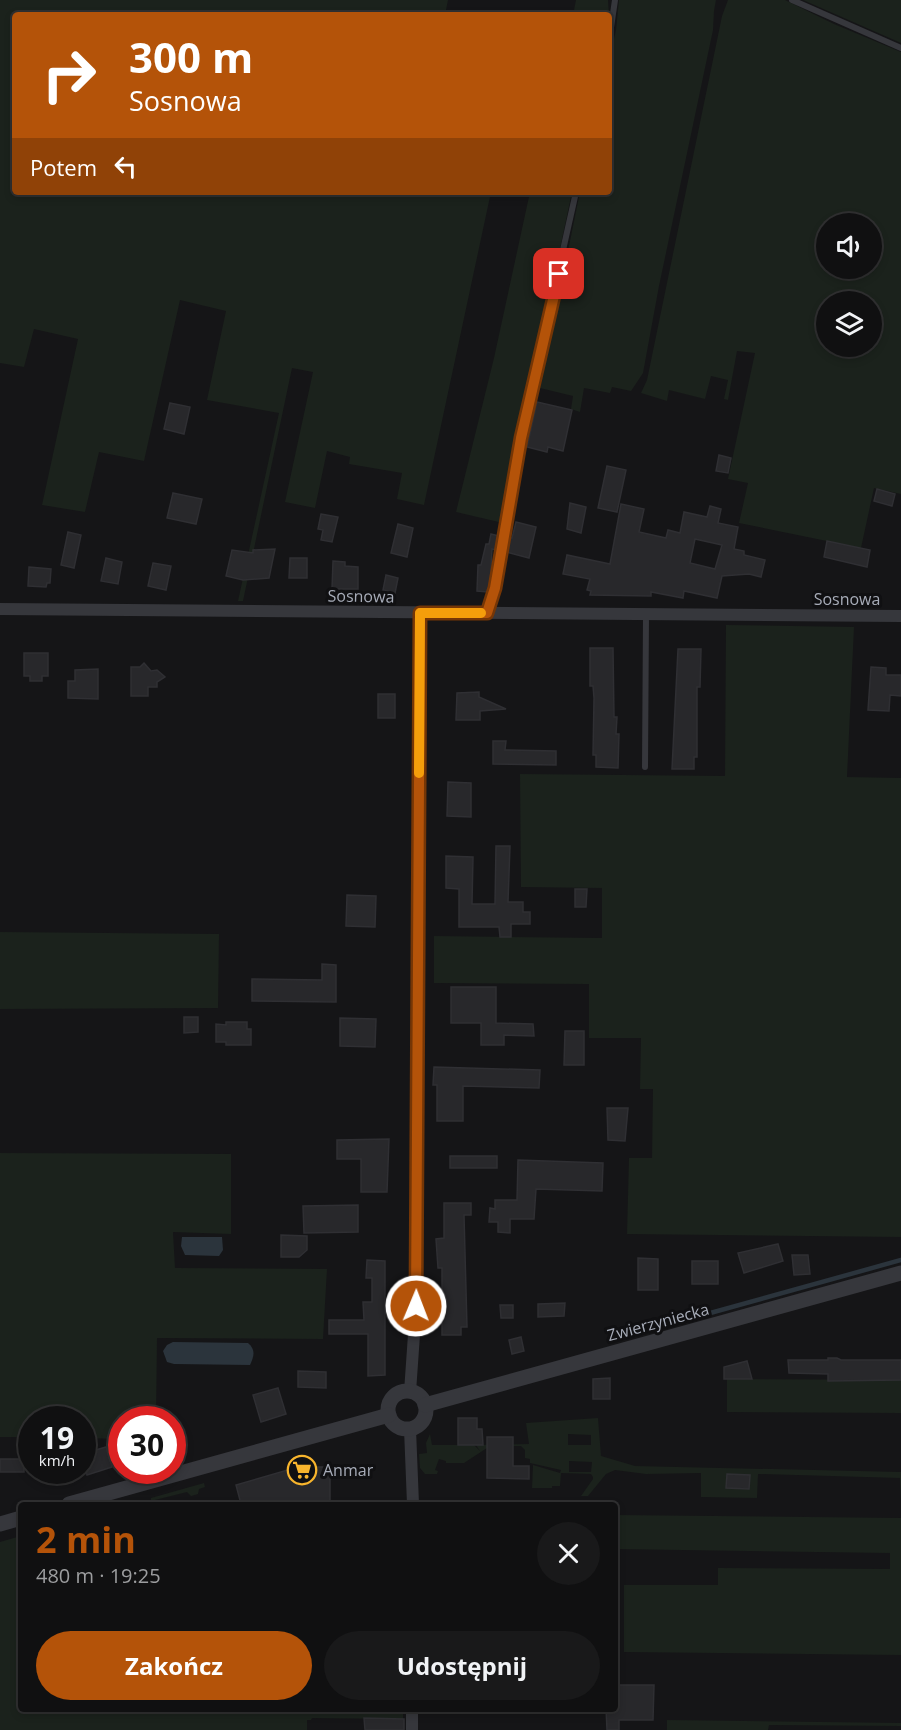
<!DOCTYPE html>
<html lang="pl">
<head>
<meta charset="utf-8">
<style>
  :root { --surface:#101011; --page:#19191a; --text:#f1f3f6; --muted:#9c9d9f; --line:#303031; --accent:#b45309 }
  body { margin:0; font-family:"Open Sans",sans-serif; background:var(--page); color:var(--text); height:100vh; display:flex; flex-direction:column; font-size:22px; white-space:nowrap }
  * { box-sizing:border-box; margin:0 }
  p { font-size:20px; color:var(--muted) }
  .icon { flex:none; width:33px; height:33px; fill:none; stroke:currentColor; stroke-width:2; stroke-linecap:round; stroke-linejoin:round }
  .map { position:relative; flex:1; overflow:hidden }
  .panel { position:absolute; left:18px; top:1502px; width:600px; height:210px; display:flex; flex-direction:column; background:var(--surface); border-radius:6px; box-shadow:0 3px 9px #0003,0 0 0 2px var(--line) }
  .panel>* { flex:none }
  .top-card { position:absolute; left:12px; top:12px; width:600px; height:183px; border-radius:6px; box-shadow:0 3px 9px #0003,0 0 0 2px var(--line); background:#b45309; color:#fff; overflow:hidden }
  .tools { position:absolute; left:816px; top:213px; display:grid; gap:12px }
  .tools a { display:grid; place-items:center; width:66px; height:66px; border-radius:50%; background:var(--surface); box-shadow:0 3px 9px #0003,0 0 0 2px var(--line); font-size:30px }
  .speed { position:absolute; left:18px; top:1406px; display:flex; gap:12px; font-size:30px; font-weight:700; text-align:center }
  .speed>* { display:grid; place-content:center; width:78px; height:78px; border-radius:50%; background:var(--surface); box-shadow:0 3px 9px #0003,0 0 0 2px var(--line); line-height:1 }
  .speed small { font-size:15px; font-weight:400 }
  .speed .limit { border:9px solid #d22; background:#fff; color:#111 }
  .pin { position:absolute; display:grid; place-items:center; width:51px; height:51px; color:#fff; margin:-26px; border-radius:12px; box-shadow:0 3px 9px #0006 }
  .me { position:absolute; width:66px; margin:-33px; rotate:1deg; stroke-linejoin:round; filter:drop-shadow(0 0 4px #0008) }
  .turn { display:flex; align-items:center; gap:21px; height:126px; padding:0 18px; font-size:27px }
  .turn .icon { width:78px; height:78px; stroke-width:2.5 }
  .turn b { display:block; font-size:42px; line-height:51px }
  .then { display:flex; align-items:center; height:57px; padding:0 18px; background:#0003; gap:12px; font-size:22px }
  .round { display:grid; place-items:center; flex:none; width:63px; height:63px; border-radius:32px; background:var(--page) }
  .summary { display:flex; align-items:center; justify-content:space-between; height:102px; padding:0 18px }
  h1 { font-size:36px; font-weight:700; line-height:45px; color:var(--accent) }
  .button { display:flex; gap:12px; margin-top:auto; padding:12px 18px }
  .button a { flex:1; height:69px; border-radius:36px; background:var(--accent); color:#fff; font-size:24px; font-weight:700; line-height:69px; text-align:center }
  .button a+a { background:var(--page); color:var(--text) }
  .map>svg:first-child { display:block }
  .green { fill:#1b221c; fill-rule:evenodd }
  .water { fill:#2b343c }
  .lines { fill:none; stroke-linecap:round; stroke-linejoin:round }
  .stream { stroke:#2b343c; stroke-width:4.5 }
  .building { fill:#28282b; stroke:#2f2f33; stroke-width:1.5; fill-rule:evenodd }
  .service { stroke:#36373c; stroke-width:6 }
  .minor { stroke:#36373c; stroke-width:12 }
  .tertiary { stroke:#36373c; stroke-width:15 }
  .route-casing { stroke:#753606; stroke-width:15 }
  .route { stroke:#b45309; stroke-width:10 }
  .slow { stroke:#f59e0b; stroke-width:10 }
  .labels { text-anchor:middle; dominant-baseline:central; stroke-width:6; stroke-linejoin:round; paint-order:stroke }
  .street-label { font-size:16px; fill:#a7acb8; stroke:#101012 }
  .poi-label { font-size:16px; fill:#a7acb8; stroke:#101012; text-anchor:start }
</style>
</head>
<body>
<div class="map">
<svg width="901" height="1730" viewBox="0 0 901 1730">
  <rect width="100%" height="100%" fill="#151517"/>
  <!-- green -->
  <g class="green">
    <path d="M0 0H448L445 15H15V192H491L424 505 397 499 402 473 349 464 350 457 327 451 315 508 285 502 313 372 292 368 243 601H238L279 413 207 400 226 311 180 300 144 461 99 452 85 512 42 505 78 339 34 329 24 367 0 363Z"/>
    <path d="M576 0H608L609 15H573Z"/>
    <path d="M619 0H716L714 11 713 30 659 286 643 373 631 391 612 387 610 393 584 388 580 412 571 409 573 396 540 388 580 192H609V60L616 30Z"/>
    <path d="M728 0H785L834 24 901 52V494L874 488 861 548 739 523 748 483 728 479 755 353 737 351 728 400 724 399 728 380 711 376 705 399 669 390 667 401 641 393 647 380 722 16ZM826 224H872V268H826ZM826 302H872V346H826Z"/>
    <path d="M803 0H901V43Z"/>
    <path d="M530 192H572L542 333 524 401 503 523 456 512 494 358Z"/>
    <path d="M726 625 854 627 847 777 901 778V1237L627 1234 629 1158H652L653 1089H640L641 1038H589V984L434 983V936L602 938V888L521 887 520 774 725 776Z"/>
    <path d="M0 932 219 934 218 1008 0 1009Z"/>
    <path d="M0 1153 231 1154V1234L173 1232 175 1268 327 1269 323 1339 157 1338 156 1419H122L121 1439 83 1438 82 1419H32L31 1437H0Z"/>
    <path d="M727 1379 901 1380V1413L727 1412Z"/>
    <path d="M598 1418 601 1456 635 1466 901 1472V1500L900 1478 758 1474 757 1498 701 1497V1473L646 1474 615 1470 606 1474 588 1496H581L593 1479V1477L591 1474 561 1473 560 1486H552V1488H532L533 1465 560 1473 561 1470 530 1463V1459L525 1458V1450L521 1446H490L464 1463H446V1461L439 1459 435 1470 438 1471 437 1474H425L420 1468 419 1454 427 1453 426 1443 430 1434 432 1445H474L480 1451 476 1445 529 1444 526 1423ZM568 1434 591 1435V1445H568ZM569 1461 592 1462 591 1472H569Z"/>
    <path d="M204 1483 205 1487 199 1489 198 1494 191 1496 187 1492 139 1504H128L151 1500V1498Z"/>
    <path d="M615 1515 901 1518V1655L624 1652V1585H718V1568L890 1569V1553L615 1549Z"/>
    <path d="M21 1536V1708L403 1709V1730L397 1719 312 1718 311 1720H307V1730H0V1542Z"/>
    <path d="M667 1720 901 1723V1726L769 1725 768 1730H667Z"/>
  </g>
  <!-- water -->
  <g class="water">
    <path d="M182 1237H222L223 1250 219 1256 185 1255 181 1246Z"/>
    <path d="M173 1342 248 1343C256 1350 254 1356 250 1365L174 1364 167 1362 163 1351 167 1345Z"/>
  </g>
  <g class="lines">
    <!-- stream -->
    <path class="stream" d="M685 1320 901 1260"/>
  </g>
  <!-- building -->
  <g class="building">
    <path d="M537 402 572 410 563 451 548 447 547 452 527 447Z"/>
    <path d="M170 403 190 407 184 434 164 429Z"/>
    <path d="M719 455 731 458 728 473 716 471Z"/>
    <path d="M607 466 626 470 617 512 598 508Z"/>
    <path d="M877 489 895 494 892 506 874 501Z"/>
    <path d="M173 493 202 499 196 524 167 518Z"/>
    <path d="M570 503 586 507 581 533 567 529Z"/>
    <path d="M621 504 644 509 639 532 666 538 668 530 680 533 684 512 707 517 710 506 721 509 718 523 738 527 734 549 744 551V555L765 560 761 577 749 574 722 576 717 598 684 591 683 598 651 592V596L590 595 591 591 587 590 590 579 563 574 567 555 610 564ZM695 539 722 545 715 569 690 563Z"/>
    <path d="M321 514 338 517 332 542 321 540 323 530 318 529Z"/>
    <path d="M516 522 536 527 529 558 506 552 509 538H512Z"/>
    <path d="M398 524 413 528 407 557 391 553Z"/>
    <path d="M68 532 81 535 74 568 61 565Z"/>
    <path d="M491 534 499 536 496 550 492 549 490 586 488 592 477 591 478 565H481L486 544H489Z"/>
    <path d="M827 541 870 550 867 567 824 557Z"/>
    <path d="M275 549 269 578 243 580 226 576 232 550 253 553V550Z"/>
    <path d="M106 558 122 562 118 584 101 581Z"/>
    <path d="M290 558H307V578H289Z"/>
    <path d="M333 561 345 562V566L358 567V589H332Z"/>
    <path d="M153 563 171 566 166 590 148 586Z"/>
    <path d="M29 567 51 569 50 583H47L46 587 28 586Z"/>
    <path d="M386 575 398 578 395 593 383 590Z"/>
    <path d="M590 648H613L614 717H617L616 734H619L618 768 596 767V755H593L594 698 593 686H590Z"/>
    <path d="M678 649H701L700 687H697V757H694V769H672Z"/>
    <path d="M24 653H48V676H42V681H30V676H24Z"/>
    <path d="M144 663 151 671 157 670 165 677 157 682V687H148V696H131V667H140Z"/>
    <path d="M871 667 886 668V675H901V696L890 695 889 711 868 710Z"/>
    <path d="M98 669V699L68 698V681H75V670Z"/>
    <path d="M479 692V697L506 709 480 711V720H456L457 693Z"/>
    <rect x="378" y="694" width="17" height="24"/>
    <path d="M493 741H506L505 750 556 751V765L493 764Z"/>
    <path d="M448 782 471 783V817L447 816Z"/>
    <path d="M496 846H510L508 902H523V912H530V924H511V937H500L499 927H459V889L446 888V856L473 857 472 904H495Z"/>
    <path d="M575 889H587L586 907H575Z"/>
    <path d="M347 895 376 896 375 927 346 926Z"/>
    <path d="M322 964 336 965V1002L252 1001V979L322 980Z"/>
    <path d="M451 987H496V1023L533 1024 534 1036 504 1035V1045H481V1023H451Z"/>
    <path d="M184 1017H198V1032L184 1033Z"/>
    <path d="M340 1018 376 1019 375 1047 340 1046Z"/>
    <path d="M226 1022H247V1029H251V1045H226V1042H216V1024L226 1025Z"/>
    <path d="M565 1031H584V1065H564Z"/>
    <path d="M434 1067 540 1070 539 1088 463 1086V1121H437V1085H433Z"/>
    <path d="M607 1108H628L625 1141 608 1140Z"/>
    <path d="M389 1139 387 1192H361V1159H337V1140Z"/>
    <rect x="450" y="1156" width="47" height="12"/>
    <path d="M518 1160 603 1163 602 1191 536 1189 534 1219H510V1233L498 1232V1222H489L490 1208 495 1209V1200H517Z"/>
    <path d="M444 1203H471V1215H464L467 1327H461V1335H442V1268H438L436 1239 444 1238Z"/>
    <path d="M358 1205V1232L304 1233 303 1206Z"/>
    <path d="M281 1235 307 1236V1250L299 1257H281Z"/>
    <path d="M778 1244 783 1261 744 1273 738 1253Z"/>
    <path d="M792 1255H808L810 1274 794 1275Z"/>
    <path d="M638 1258 658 1259V1290H638Z"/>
    <path d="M367 1260 385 1261V1375L368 1376V1334H329V1320H364L363 1302H372V1278H366Z"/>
    <rect x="692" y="1261" width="26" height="23"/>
    <path d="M565 1303 564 1316 538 1317V1304Z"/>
    <path d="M500 1305H513V1318H501Z"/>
    <path d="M521 1337 524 1351 512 1354 509 1340Z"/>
    <path d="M828 1358H837L841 1360H901V1380L828 1381V1374L789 1373 788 1360H828Z"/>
    <path d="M747 1361 752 1379H724V1367Z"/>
    <path d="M298 1371 326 1372V1388L298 1387Z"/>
    <path d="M610 1378V1399H593V1379Z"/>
    <path d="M278 1388 286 1414 261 1422 253 1395Z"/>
    <path d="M458 1418H477V1429H482L483 1445H458Z"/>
    <path d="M487 1437H513V1466H529V1479L487 1478Z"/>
    <path d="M106 1447 112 1467 87 1475 82 1454Z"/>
    <rect x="0" y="1459" width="24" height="13"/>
    <path d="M298 1467H330V1504H241L236 1485Z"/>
    <path d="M727 1474 750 1475 749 1489 726 1488Z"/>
    <path d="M618 1685H654L653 1720H619V1730H607L606 1708H615Z"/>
    <path d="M364 1718 404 1719V1730H365Z"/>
  </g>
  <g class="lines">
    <!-- service -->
    <g class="service">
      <path d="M792 0 901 48"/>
      <path d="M609 41 615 0"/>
      <path d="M487 613 495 587 521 438 576 192"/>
      <path d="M645 767 646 615"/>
    </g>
    <!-- minor -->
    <g class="minor">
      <path d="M0 609 901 616"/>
      <path d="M410 1392 416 1306 420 613"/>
      <path d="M410 1429 413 1504"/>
      <path d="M412 1730V1708"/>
    </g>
    <!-- tertiary -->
    <g class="tertiary">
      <circle cx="407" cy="1410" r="19"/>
      <path d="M425 1405 901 1273"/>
      <path d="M69 1504 389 1415"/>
      <path d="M0 1524 21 1518"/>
    </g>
  </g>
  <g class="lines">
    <!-- route casing -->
    <g class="route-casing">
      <path id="route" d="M416 1306 420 613H487L495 588 521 438 559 274"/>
    </g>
    <!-- route -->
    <use href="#route" class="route"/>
    <!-- slow -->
    <path class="slow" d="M419 773 420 613H481"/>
  </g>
  <!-- icons -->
  <defs>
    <g id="supermarket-ring" transform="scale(1.5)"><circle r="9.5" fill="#101012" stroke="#f8b52d" stroke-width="1.5"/><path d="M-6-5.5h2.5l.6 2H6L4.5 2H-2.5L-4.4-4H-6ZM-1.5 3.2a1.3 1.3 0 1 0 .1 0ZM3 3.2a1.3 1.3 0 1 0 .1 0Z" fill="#f8b52d"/></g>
  </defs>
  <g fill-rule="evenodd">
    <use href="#supermarket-ring" x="302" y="1470"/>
  </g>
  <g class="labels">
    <!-- street labels -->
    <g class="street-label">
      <text transform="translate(361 596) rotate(1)">Sosnowa</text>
      <text x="847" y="599">Sosnowa</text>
      <text transform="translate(658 1322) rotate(-15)">Zwierzyniecka</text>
    </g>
    <!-- poi labels -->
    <g class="poi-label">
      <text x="323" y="1470">Anmar</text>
    </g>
  </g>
</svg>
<div class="tools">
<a><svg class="icon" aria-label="sound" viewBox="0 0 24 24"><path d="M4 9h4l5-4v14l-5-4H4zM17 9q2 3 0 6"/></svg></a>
<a><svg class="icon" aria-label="layers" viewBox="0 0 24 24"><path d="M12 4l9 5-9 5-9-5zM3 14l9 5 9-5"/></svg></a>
</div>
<div class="speed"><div>19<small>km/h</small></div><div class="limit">30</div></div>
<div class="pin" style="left:559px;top:274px;background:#d93025"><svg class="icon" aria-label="arrive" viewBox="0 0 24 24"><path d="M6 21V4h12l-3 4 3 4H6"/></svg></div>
<svg class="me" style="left:416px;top:1306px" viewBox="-20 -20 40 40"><circle r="17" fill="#b45309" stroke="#fff" stroke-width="3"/><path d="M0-11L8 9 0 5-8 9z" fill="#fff"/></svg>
<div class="top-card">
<div class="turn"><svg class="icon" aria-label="right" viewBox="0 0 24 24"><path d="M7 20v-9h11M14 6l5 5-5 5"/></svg><div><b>300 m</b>Sosnowa</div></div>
<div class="then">Potem<svg class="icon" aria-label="left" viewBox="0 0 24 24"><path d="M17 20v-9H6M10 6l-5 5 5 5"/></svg></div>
</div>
<section class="panel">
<div class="summary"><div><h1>2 min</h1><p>480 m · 19:25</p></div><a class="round"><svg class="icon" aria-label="close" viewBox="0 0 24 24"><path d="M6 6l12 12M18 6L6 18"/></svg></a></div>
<div class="button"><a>Zakończ</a><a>Udostępnij</a></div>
</section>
</div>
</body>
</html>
